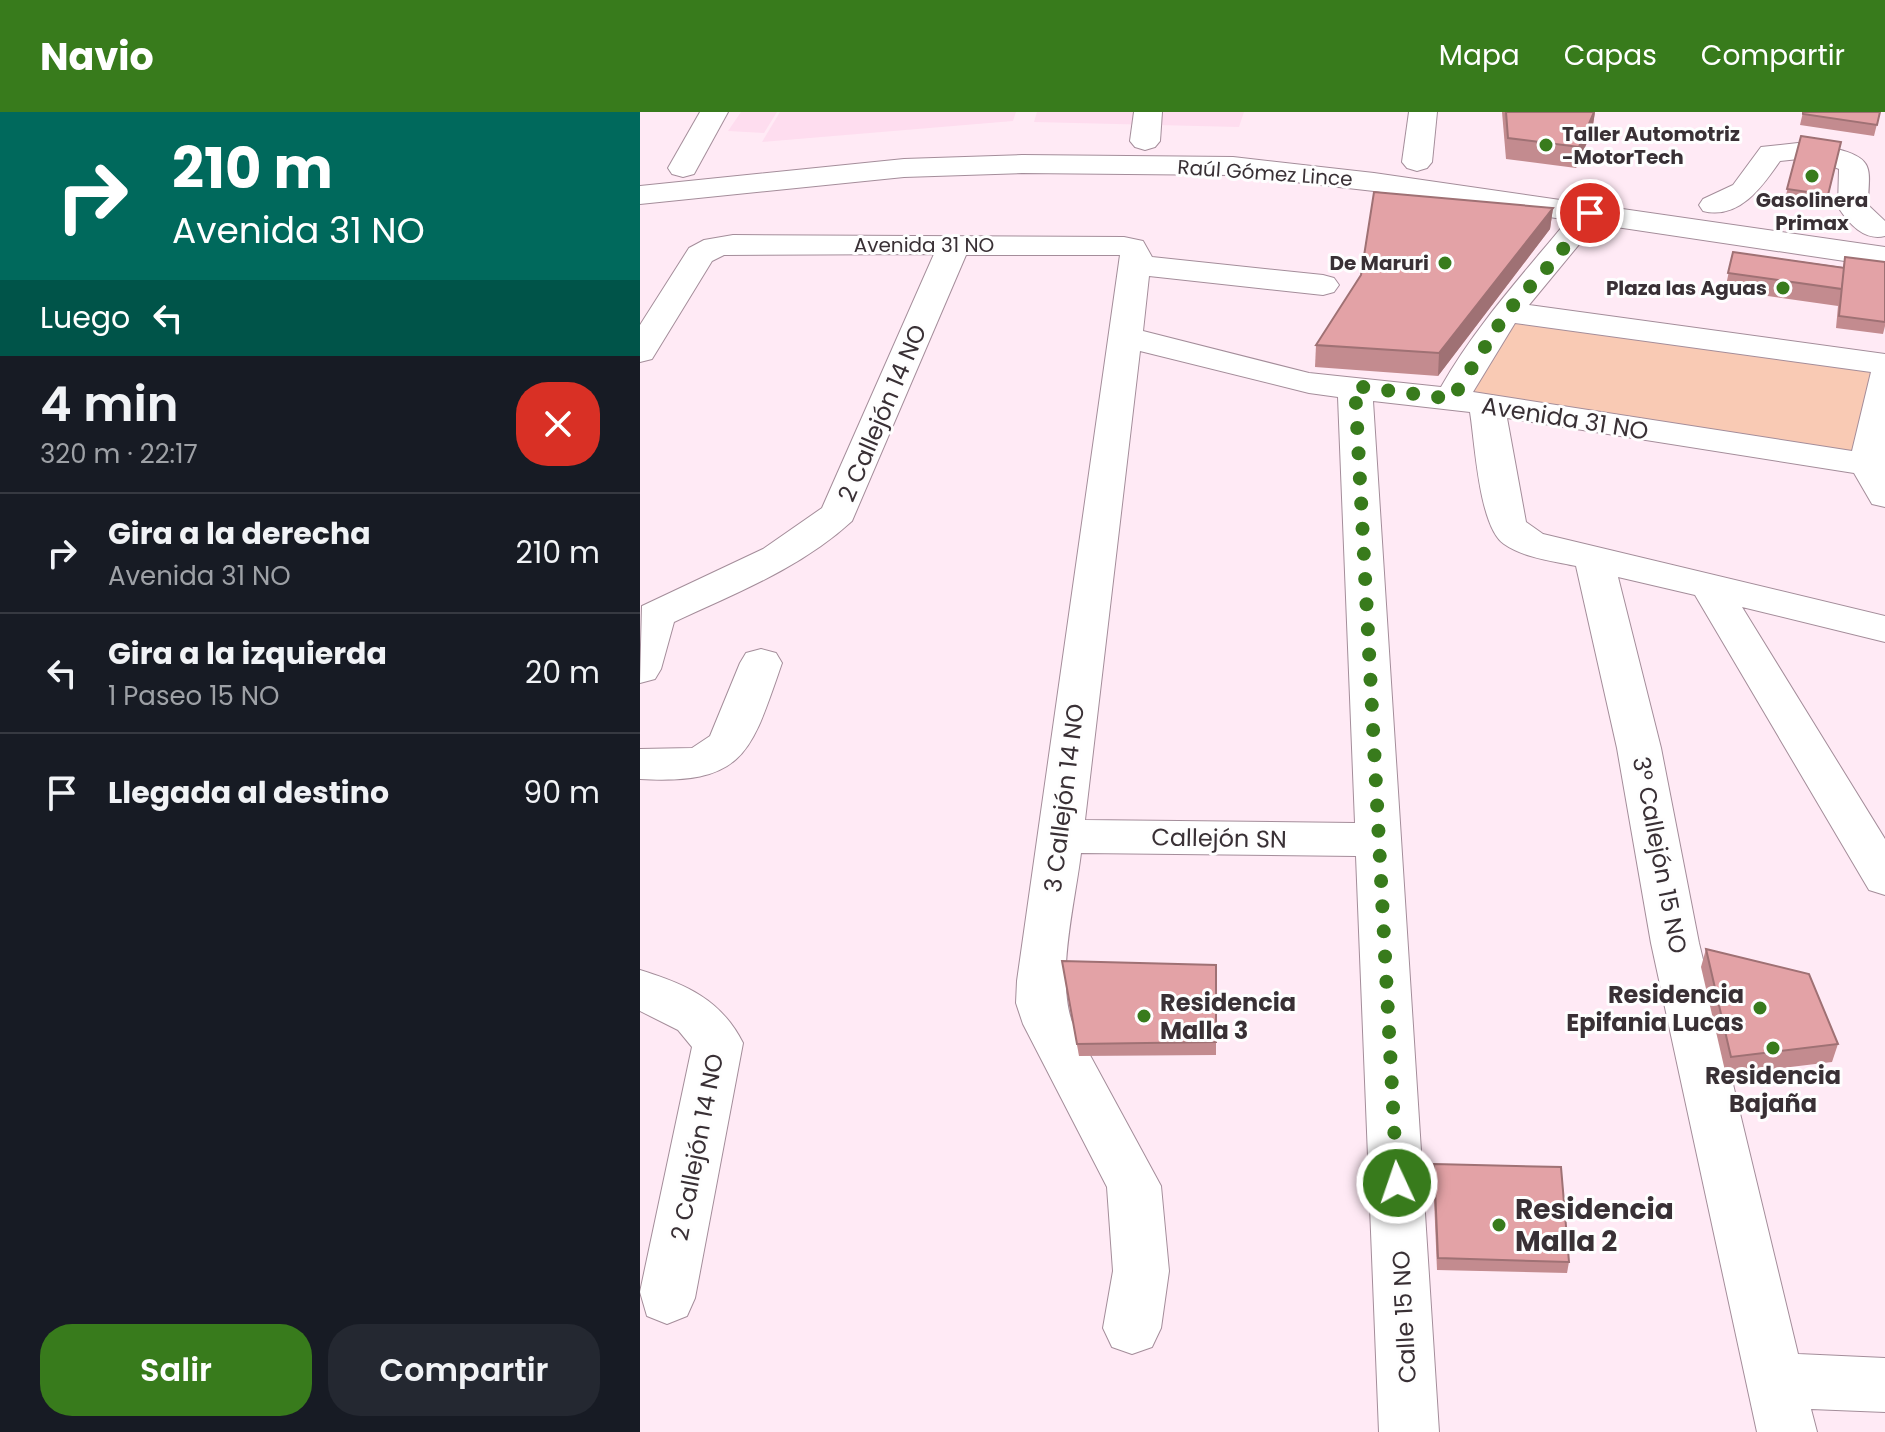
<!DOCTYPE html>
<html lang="es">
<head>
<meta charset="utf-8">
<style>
  :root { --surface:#171b24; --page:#242831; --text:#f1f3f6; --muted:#9ea1a6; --line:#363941; --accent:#387b1c }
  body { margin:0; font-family:Poppins,sans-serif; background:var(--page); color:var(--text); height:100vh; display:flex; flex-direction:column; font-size:30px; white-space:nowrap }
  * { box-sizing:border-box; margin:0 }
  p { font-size:26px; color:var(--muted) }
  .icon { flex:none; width:44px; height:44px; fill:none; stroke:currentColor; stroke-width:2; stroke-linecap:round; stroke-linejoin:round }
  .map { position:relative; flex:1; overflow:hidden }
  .panel { display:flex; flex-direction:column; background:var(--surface); width:640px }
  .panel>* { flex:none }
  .hud { background:#00695c; color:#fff; overflow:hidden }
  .pin { position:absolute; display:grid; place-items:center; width:68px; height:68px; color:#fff; margin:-34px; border:4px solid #fff; border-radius:50%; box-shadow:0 2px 8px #0007 }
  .me { position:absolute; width:88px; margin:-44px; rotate:357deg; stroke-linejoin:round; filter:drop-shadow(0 0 6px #0008) }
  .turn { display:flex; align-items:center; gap:28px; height:168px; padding:0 40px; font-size:36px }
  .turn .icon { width:104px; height:104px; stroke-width:2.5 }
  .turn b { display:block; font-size:56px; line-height:68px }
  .then { display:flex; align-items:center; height:76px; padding:0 40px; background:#0003; gap:16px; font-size:30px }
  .round { display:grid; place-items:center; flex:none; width:84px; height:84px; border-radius:32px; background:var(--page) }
  .summary { display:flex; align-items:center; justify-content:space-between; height:136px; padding:0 40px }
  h1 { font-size:48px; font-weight:600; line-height:60px }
  .primary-button { display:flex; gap:16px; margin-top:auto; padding:16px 40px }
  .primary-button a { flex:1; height:92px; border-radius:32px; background:var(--accent); color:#fff; font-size:32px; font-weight:600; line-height:92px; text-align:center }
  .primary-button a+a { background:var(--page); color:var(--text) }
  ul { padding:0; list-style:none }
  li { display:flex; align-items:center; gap:24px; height:120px; padding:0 40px; border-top:2px solid var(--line) }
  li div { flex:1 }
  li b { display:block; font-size:30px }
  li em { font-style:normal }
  header { display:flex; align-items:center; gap:48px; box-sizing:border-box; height:112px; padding:0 40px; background:var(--accent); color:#fff }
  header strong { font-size:38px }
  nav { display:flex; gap:44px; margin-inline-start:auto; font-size:28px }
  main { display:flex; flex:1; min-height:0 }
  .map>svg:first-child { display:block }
  .built { fill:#feddef }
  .green { fill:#f9cab4 }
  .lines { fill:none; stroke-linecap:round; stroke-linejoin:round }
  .minor-casing { stroke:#a48d9a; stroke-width:2 }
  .major-casing { stroke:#a48d9a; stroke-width:2 }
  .minor { fill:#fff; fill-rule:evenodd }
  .major { fill:#fff; fill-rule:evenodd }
  .wall { fill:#c38b8f }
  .shaded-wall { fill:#9f7174 }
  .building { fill:#e3a2a6; stroke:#9f7174; stroke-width:2 }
  .route { stroke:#387b1c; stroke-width:14; stroke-dasharray:0 25.2 }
  .poi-dot { fill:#387b1c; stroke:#fefefe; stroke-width:3 }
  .labels { text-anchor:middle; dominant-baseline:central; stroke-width:6; stroke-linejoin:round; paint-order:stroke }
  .far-poi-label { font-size:20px; font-weight:bold; fill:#393035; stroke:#fefefe; text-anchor:end }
  .far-street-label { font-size:20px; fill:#393035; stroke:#fefefe }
  .street-label { font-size:24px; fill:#393035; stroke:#fefefe }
  .poi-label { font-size:24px; font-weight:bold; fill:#393035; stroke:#fefefe; text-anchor:end }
  .near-poi-label { font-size:28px; font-weight:bold; fill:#393035; stroke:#fefefe; text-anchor:start }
</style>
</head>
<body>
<header>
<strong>Navio</strong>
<nav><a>Mapa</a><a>Capas</a><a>Compartir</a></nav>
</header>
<main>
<section class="panel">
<div class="hud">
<div class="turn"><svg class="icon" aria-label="right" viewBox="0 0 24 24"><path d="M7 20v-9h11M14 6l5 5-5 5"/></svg><div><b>210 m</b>Avenida 31 NO</div></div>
<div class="then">Luego<svg class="icon" aria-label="left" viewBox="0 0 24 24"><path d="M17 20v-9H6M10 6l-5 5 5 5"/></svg></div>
</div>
<div class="summary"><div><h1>4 min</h1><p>320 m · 22:17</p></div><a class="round" style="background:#d93025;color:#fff"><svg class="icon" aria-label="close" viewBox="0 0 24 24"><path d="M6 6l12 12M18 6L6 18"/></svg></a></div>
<ul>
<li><svg class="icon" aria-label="right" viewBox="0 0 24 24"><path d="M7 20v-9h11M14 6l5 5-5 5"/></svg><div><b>Gira a la derecha</b><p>Avenida 31 NO</p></div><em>210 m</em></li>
<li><svg class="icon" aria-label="left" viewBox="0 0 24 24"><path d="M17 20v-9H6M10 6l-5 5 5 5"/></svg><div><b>Gira a la izquierda</b><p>1 Paseo 15 NO</p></div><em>20 m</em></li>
<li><svg class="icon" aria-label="arrive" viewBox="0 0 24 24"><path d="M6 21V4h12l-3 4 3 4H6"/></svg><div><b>Llegada al destino</b></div><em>90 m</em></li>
</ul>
<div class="primary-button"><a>Salir</a><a>Compartir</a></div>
</section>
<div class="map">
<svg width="1245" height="1320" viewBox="0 0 1245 1320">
  <rect width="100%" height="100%" fill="#ffeaf5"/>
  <!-- built -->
  <g class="built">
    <path d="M101 0H137L124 21 88 19Z"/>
    <path d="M140 0H376L373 9 122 30Z"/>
    <path d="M397 0H604L599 15 394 10Z"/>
  </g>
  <!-- green -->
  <path class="green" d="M867 200 1245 252 1227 352 812 287Z"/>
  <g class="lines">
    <!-- minor casing -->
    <g class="minor-casing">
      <g id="minor">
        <path d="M60 0H88L54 62 43 65 32 62 28 56Z"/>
        <path d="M494 0H522L520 29 515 35 505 38 495 35 490 29Z"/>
        <path d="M769 0H797L792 50 787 56 777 59 767 56 762 50Z"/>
        <path d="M1158 31 1168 34 1173 40 1168 46 1140 49C1122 75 1099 108 1063 99L1059 93 1063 87 1093 73 1121 35Z"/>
        <path d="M1197 37C1236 47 1229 58 1228 93L1245 109V124C1224 129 1209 112 1198 95L1199 57 1187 52 1182 46 1187 40Z"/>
        <path d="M950 92 961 94 965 101 889 193 1245 242V395L1232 392 1214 361 867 306 886 410 903 422 1245 504V530L1102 495 1245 727V783L1229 778 1055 483 978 465 1021 636 1059 831 1158 1242 1245 1246V1300L1171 1297 1177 1320H1117L1011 831 977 636 936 454C913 449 884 446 864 432 839 415 835 331 830 300L733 289 799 1320H739L716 744 441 741C435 791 416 863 432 910L521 1074 529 1159 521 1216 512 1235 492 1242 472 1235 463 1216 473 1159 467 1075 383 912 376 891 377 869 480 143H326L212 409C161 456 96 481 34 510L21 557 15 567 0 571 2 494 123 437 182 396 294 142 84 143 72 149 12 247 0 250V213L49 136 64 128 93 123 484 125 503 129 512 145 683 163 694 166 699 173 694 180 683 183 509 164 503 219 669 261 801 275C839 208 891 154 939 94ZM875 211 1231 260 1212 339 833 280ZM500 239 669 281 698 285 715 711 445 708Z"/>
        <path d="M121 537 136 541 142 551C111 640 105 673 0 667V637L52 636 70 624 100 551 106 541Z"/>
        <path d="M0 858C45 872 81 887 103 931L55 1186 47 1204 27 1212 7 1204 0 1180 52 935 38 918 0 899Z"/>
      </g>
    </g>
    <!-- major casing -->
    <g class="major-casing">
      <path id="major" d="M382 43 593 45 734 61 1245 135V155L734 79 593 63 382 61 264 65 0 92V74L264 47Z"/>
    </g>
    <!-- minor -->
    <use href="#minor" class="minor"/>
    <!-- major -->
    <use href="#major" class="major"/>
  </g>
  <!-- wall -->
  <g class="wall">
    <path d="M862 0H955L952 19 936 56 866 47Z"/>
    <path d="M1163 0H1240L1234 24 1160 13Z"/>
    <path d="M1161 24 1201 30 1187 89 1146 83Z"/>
    <path d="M913 96 910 117 798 264 675 255 676 233Z"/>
    <path d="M1093 140 1203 155 1205 145 1245 150V214L1243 222 1196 216 1198 194 1085 178Z"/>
    <path d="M1066 837 1198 932 1192 950 1086 963 1061 855Z"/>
    <path d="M422 849 576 853V943L439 944Z"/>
    <path d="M794 1052 929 1150 927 1161 797 1158 793 1064Z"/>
  </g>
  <!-- shaded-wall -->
  <g class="shaded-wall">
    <path d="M955 0 952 19 936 56 939 35Z"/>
    <path d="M913 96 910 117 798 264 799 241Z"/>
  </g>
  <!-- building -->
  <g class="building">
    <path d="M866 0H954L939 35 868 26Z"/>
    <path d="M1163 0H1240L1237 13 1163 2Z"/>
    <path d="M1161 24 1201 30 1188 83 1147 77Z"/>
    <path d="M734 80 913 96 799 241 676 233 721 163Z"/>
    <path d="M1093 140 1205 156 1202 177 1088 161Z"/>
    <path d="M1205 145 1245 150V210L1199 204Z"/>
    <path d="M1066 837 1169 862 1198 932 1091 945Z"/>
    <path d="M422 849 576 853V930L437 932Z"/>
    <path d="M794 1052 921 1055 929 1150 798 1146Z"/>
  </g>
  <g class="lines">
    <!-- route -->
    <path class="route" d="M757 1071 715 274 812 287 867 200 917 145 950 101"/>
  </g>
  <!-- markers -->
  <g class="poi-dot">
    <circle cx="906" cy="33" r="8"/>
    <circle cx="1172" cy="64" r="8"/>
    <circle cx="805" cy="151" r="8"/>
    <circle cx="1143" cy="176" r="8"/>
    <circle cx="1120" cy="896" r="8"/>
    <circle cx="504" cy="904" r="8"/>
    <circle cx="1133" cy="936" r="8"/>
    <circle cx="859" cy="1113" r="8"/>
  </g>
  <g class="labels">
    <!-- far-poi labels -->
    <g class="far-poi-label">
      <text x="922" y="22" text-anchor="start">Taller Automotriz<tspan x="922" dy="23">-MotorTech</tspan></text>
      <text x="1172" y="88" text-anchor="middle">Gasolinera<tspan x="1172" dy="23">Primax</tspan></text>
      <text x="789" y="151">De Maruri</text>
      <text x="1127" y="176">Plaza las Aguas</text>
    </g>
    <!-- far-street labels -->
    <g class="far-street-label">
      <text transform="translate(625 61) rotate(4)">Raúl Gómez Lince</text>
      <text x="284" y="133">Avenida 31 NO</text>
    </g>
    <!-- street labels -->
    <g class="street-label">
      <text transform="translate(242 301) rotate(-67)">2 Callejón 14 NO</text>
      <text transform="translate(925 306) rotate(9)">Avenida 31 NO</text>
      <text transform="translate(424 686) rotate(-83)">3 Callejón 14 NO</text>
      <text transform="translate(579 726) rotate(1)">Callejón SN</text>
      <text transform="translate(1020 743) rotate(79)">3° Callejón 15 NO</text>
      <text transform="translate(57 1035) rotate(-79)">2 Callejón 14 NO</text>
      <text transform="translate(764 1205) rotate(-93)">Calle 15 NO</text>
    </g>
    <!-- poi labels -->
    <g class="poi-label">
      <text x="1104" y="882">Residencia<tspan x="1104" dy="28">Epifania Lucas</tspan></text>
      <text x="520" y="890" text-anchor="start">Residencia<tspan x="520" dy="28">Malla 3</tspan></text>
      <text x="1133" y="963" text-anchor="middle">Residencia<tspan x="1133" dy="28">Bajaña</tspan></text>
    </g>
    <!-- near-poi labels -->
    <g class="near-poi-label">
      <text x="875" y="1097">Residencia<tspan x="875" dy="32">Malla 2</tspan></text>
    </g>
  </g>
</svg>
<div class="pin" style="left:950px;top:101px;background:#d93025"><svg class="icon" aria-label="arrive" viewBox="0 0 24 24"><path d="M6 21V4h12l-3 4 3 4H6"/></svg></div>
<svg class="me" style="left:757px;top:1071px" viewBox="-20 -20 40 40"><circle r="17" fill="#387b1c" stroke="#fff" stroke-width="3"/><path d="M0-11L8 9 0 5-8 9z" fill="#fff"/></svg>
</div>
</main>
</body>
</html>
